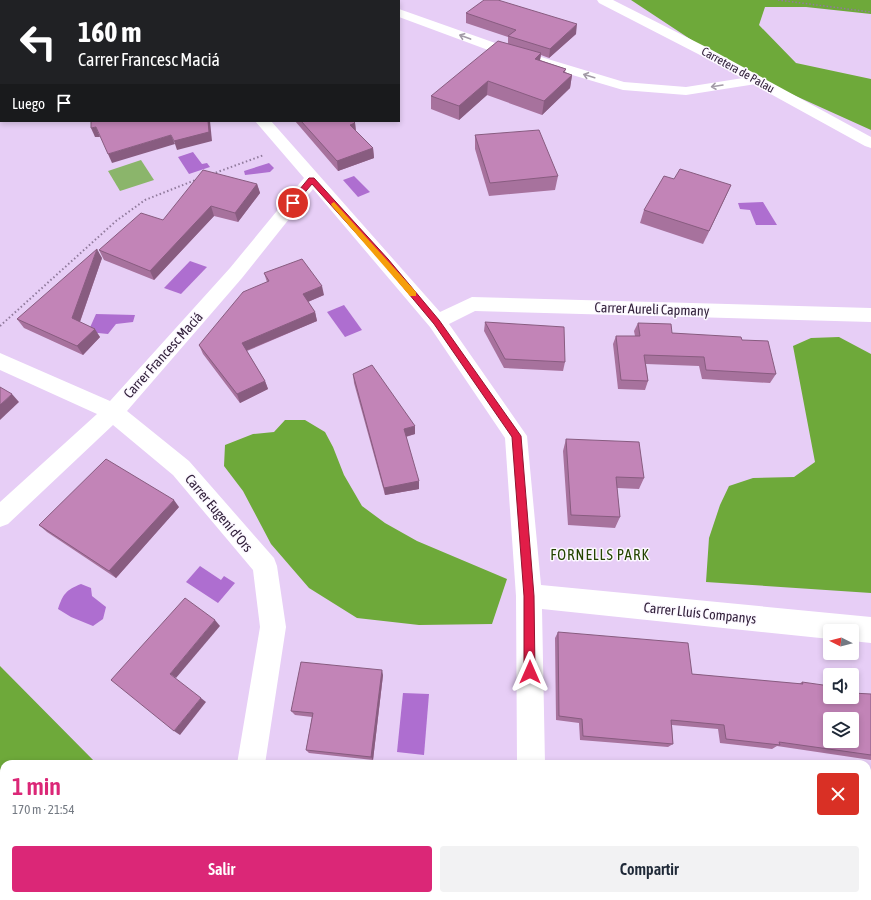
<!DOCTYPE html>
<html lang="es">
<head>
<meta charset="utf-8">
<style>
  :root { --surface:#fff; --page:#f2f2f3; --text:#1f2937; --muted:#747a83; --accent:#db2777 }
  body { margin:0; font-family:"Asap Condensed",sans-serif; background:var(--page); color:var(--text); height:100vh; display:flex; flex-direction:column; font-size:15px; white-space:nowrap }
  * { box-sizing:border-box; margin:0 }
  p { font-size:13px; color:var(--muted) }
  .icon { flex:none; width:22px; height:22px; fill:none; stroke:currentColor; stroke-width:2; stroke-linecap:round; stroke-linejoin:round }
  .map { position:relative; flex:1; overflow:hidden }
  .sheet { position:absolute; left:0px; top:760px; width:871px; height:140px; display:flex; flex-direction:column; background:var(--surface); border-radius:12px 12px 0 0; box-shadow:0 2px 6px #0003 }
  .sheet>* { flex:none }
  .hud { position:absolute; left:0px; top:0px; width:400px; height:122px; box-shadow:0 2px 6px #0003; background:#202124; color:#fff; overflow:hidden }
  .needle { width:26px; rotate:276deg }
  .fabs { position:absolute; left:823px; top:624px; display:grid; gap:8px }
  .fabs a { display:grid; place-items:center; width:36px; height:36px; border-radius:4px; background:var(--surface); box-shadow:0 2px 6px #0003; font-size:20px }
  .pin { position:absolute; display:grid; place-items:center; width:34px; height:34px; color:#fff; margin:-17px; border:2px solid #fff; border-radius:50%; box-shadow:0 1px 4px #0007 }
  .me { position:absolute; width:44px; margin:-22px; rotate:0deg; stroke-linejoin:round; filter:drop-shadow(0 0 3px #0008) }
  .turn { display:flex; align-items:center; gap:14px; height:84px; padding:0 12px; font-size:18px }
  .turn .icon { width:52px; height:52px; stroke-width:2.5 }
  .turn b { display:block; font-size:28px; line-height:34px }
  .then { display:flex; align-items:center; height:38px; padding:0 12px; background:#0003; gap:8px; font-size:15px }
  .round { display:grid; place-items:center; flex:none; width:42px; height:42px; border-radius:4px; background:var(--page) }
  .overview { display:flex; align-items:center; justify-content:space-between; height:68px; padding:0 12px }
  h1 { font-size:24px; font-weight:600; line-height:30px; color:var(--accent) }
  .primary-button { display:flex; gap:8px; margin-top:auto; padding:8px 12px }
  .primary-button a { flex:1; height:46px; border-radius:4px; background:var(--accent); color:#fff; font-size:16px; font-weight:600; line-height:46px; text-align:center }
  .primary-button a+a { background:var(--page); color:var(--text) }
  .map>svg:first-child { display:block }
  .green { fill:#8bb56b }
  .forest { fill:#6ea93a }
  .water { fill:#ae6ed0 }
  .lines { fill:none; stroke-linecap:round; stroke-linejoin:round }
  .path-far1 { stroke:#907a9c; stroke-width:1.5; stroke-dasharray:1.5 2; stroke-linecap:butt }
  .path { stroke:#907a9c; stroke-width:2; stroke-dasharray:1.5 2.5; stroke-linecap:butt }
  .street { fill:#fff; fill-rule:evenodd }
  .secondary { fill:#fff; fill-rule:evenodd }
  .wall { fill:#a7729d }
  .shaded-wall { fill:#885c80 }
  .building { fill:#c284b7; stroke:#885c80; fill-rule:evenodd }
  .oneway { stroke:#a39ba7 }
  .route { fill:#e11d48; stroke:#92132f }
  .slow { fill:#f59e0b }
  .labels { text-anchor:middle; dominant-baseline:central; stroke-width:3; stroke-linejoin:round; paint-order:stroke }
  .far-street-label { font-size:12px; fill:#32213b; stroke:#fcf8ff }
  .street-label { font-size:14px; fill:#32213b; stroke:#fcf8ff }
  .neighbourhood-label { font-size:15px; letter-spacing:1px; fill:#244400; stroke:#fcf8ff }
</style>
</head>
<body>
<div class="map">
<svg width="871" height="900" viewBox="0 0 871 900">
  <rect width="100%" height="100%" fill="#e7cef6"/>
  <!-- green -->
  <path class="green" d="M141 160 154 180 120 191 108 171Z"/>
  <!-- forest -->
  <g class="forest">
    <path d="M0 0H178L1 1V8Z"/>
    <path d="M631 0H871V14L806 7H765L759 25 796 63 871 79V130L734 68Z"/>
    <path d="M839 337 871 354V593L706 582 709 538 720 505 729 486 753 478 794 477 815 462 793 346 811 338Z"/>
    <path d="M285 420H305L325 432 333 447 344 475 362 506 385 523 417 541 507 579 492 624 419 625 357 618 309 588 271 544 243 491 224 466 225 445 253 434 274 432Z"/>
    <path d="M0 666 97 764H4V896H152V900H0Z"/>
  </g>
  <!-- water -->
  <g class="water">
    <path d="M193 152 202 164 207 163 210 167 189 174 178 157Z"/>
    <path d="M269 163 274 168 270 172 245 175 244 171Z"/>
    <path d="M354 176 370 192 358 197 343 180Z"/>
    <path d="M763 202 777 225H756L750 210 740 209 738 203Z"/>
    <path d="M190 261 207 267 181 294 164 288Z"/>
    <path d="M344 305 362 330 345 337 327 312Z"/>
    <path d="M96 314 135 315 133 322 116 324 108 334 88 332Z"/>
    <path d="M200 566 221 580 224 576 235 583 218 603 186 582Z"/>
    <path d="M81 584 91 588 92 596 106 607 103 619 93 626 71 617 58 609C63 594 66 590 81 584Z"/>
    <path d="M403 693 429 694 424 755 397 752Z"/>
  </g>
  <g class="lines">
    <!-- path-far1 -->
    <path class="path-far1" d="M778 0 871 12"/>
    <!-- path -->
    <g class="path">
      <path d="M212 174 264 155"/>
      <path d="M0 326 116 221 145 200 198 179"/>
    </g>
    <!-- street -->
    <g class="street">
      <rect x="206" y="0" width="12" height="1"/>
      <rect x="342" y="0" width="16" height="1"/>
      <path d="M399 9 498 44 624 82 686 87 756 76 761 77 763 80 761 83 756 84 686 95 623 90 488 50 399 17Z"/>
      <path d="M255 121H271L440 312 472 297 871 308V322L475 311 449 324 527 436 541 585 871 617V643L852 641V631H830V639L542 609 545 764H517L516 596 505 438 430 327 313 189 242 278 127 411 189 461 274 558 277 566 286 627 265 764H237L260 627 253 570 173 475 113 425 8 524 0 527V502L97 414 0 370V353L110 401 230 268 304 178Z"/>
      <path d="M202 896H234L233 900H201Z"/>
      <rect x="516" y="896" width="32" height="4"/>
    </g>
    <!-- secondary -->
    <path class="secondary" d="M597 0H613L710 49 871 137V148L865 146 700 55 599 3Z"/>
  </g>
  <!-- wall -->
  <g class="wall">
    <path d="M466 13 576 34 549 58 541 55 540 60 566 69 565 72 572 75 570 88 542 115 487 95 459 120 431 109V96L508 44V37L466 23Z"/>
    <path d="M295 121H353L355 123 356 131 373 148 374 158 338 171Z"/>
    <path d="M475 135 558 176 555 190 489 196 475 149Z"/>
    <path d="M674 179 731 185 725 198 703 244 640 223 644 210Z"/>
    <path d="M257 184 260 193 238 222 214 216 154 280 104 260 99 250Z"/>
    <path d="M102 258 80 322 100 337 83 355 24 328 17 319Z"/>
    <path d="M264 273 324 295 308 302 315 312 317 321 247 351 265 381 268 389 240 403 203 354 199 345 267 282Z"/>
    <path d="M485 322 565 362 563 371 504 368 484 331Z"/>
    <path d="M638 323 672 333 742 340 776 374 770 383 702 379 699 366 646 364 648 381 645 390 618 389 613 344 616 336H635L634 331Z"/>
    <path d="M353 374 415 434 406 437 419 489 385 495 354 383Z"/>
    <path d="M566 439 644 478 639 489 617 488 620 517 615 528 568 525 563 451Z"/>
    <path d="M179 507 116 578 47 532 39 525Z"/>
    <path d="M558 632 692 674 799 684 802 682 830 697 871 694V760L777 746 772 749 720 743 718 729 672 725 673 744 668 747 580 740 579 723 556 720 555 638Z"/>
    <path d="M383 675 373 760 309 753 306 750 312 717 295 715 291 711Z"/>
    <rect x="565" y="896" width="280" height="4"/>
  </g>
  <!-- shaded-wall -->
  <g class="shaded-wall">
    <path d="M577 24 576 34 549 58 550 49Z"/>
    <path d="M541 53 539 67 535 59Z"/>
    <path d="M572 75 570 88 542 115 544 101Z"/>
    <path d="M488 81 487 95 459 120V106Z"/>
    <path d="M208 121H210L212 141 177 150 174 141Z"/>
    <path d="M355 123 356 133 350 125Z"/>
    <path d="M96 127 100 137H95L91 128Z"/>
    <path d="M171 135 175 144 112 163 108 154Z"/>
    <path d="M373 148 374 158 338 171 337 161Z"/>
    <path d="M257 184 260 193 238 222 235 213Z"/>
    <path d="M731 185 725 198 703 244 709 231Z"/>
    <path d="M211 206 214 216 154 280 150 271Z"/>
    <path d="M97 249 102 258 78 327 72 318Z"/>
    <path d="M322 286 324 295 305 303 303 294Z"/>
    <path d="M315 312 317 321 245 351 242 343Z"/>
    <path d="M95 329 100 337 83 355 77 346Z"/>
    <path d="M265 381 268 389 240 403 237 394Z"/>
    <path d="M12 394 19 402 0 420V405Z"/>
    <path d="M415 426V434L404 437V429Z"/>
    <path d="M419 481V489L385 495 384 488Z"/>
    <path d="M174 500 179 507 116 578 109 571Z"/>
    <path d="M215 620 220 626 176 678 170 674Z"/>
    <path d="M382 670 383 675 373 760 371 757Z"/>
    <path d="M201 698 206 702 180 735 174 731Z"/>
  </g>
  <!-- building -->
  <g class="building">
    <path d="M484 0H498L577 24 550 49 508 36 516 30 466 13Z"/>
    <path d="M498 41 541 53 535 59 566 69 563 72 572 75 544 101 488 81 459 106 431 96Z"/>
    <path d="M91 121H208L209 132 174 141 171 135 108 154 96 127 91 128Z"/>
    <path d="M301 121H353L355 123 350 125 373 148 337 161Z"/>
    <path d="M539 130 558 176 490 183 475 135Z"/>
    <path d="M680 169 731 185 709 231 644 210 664 176 674 179Z"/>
    <path d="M203 170 257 184 235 213 211 206 150 271 99 250 141 213 163 220Z"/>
    <path d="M97 249 72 318 95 329 77 346 17 319Z"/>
    <path d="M302 259 322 286 303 294 315 312 242 343 265 381 237 394 199 345 243 292 269 281 264 273Z"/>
    <path d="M485 322 564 327 565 362 505 359Z"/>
    <path d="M638 323 671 324 672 333 741 337 742 340 768 341 776 374 706 370 704 357 644 355 648 381 621 380 616 336H640Z"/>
    <path d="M372 365 415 426 404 429 419 481 384 488 353 374Z"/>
    <path d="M0 387 12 394 0 405Z"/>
    <path d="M566 439 639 442 644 478 616 477 620 517 571 515Z"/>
    <path d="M106 459 174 500 109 571 39 525Z"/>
    <path d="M185 598 215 620 170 674 201 698 174 731 111 680Z"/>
    <path d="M558 632 688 643 692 674 803 684 802 682 830 686V697H852V693L871 694V755L779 742 780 745 726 739 724 725 671 720 673 744 583 736 582 719 559 716ZM830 719H852V741H830Z"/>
    <path d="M301 662 382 670 371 757 306 750 313 713 291 711Z"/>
    <path d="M293 896H380V900H292Z"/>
    <rect x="569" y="896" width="276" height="4"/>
  </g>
  <!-- one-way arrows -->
  <defs><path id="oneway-shaft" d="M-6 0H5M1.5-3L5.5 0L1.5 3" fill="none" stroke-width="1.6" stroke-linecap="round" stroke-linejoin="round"/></defs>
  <g class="oneway">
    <use href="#oneway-shaft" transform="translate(465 37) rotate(-160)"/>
    <use href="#oneway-shaft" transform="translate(589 76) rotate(-163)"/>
    <use href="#oneway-shaft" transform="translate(717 86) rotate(171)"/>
  </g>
  <!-- route -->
  <path class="route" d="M309 178H314L388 259 439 320 521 436 534 596 535 672 534 676 530 678 526 676 524 672V596L512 437 434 324 383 263 312 184 295 204H290V201Z"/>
  <!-- slow -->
  <path class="slow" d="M334 202 416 292V296H410L332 206 331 204Z"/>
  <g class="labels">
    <!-- far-street labels -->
    <g class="far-street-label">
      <text transform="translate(738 70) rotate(29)">Carretera de Palau</text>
    </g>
    <!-- street labels -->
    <g class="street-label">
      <text transform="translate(652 309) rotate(2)">Carrer Aureli Capmany</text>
      <text transform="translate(163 355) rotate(-48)">Carrer Francesc Maciá</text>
      <text transform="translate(219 513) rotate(50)">Carrer Eugeni d'Ors</text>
      <text transform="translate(700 613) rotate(6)">Carrer Lluís Companys</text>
    </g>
    <!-- neighbourhood labels -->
    <g class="neighbourhood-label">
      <text x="600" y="554">FORNELLS PARK</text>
    </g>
  </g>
</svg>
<div class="fabs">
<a><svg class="needle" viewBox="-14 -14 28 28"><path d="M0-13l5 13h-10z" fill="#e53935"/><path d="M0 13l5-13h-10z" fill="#747a83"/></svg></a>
<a><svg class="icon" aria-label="sound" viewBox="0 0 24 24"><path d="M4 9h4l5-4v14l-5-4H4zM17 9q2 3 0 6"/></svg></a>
<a><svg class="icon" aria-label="layers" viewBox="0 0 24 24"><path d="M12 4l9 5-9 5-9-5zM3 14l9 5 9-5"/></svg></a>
</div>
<div class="pin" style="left:293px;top:203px;background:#d93025"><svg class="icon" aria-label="arrive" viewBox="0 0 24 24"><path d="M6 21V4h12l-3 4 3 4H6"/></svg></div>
<svg class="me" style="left:530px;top:672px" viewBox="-20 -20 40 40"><path d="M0-17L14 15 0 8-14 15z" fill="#e11d48" stroke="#fff" stroke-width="4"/></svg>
<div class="hud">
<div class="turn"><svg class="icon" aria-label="left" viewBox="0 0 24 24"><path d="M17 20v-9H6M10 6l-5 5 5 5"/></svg><div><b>160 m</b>Carrer Francesc Maciá</div></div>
<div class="then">Luego<svg class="icon" aria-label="arrive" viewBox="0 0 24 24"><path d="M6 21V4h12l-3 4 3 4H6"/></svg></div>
</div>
<section class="sheet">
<div class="overview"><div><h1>1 min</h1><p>170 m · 21:54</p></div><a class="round" style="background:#d93025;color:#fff"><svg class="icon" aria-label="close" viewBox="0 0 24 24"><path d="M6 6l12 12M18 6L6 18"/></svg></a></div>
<div class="primary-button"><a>Salir</a><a>Compartir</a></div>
</section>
</div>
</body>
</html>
